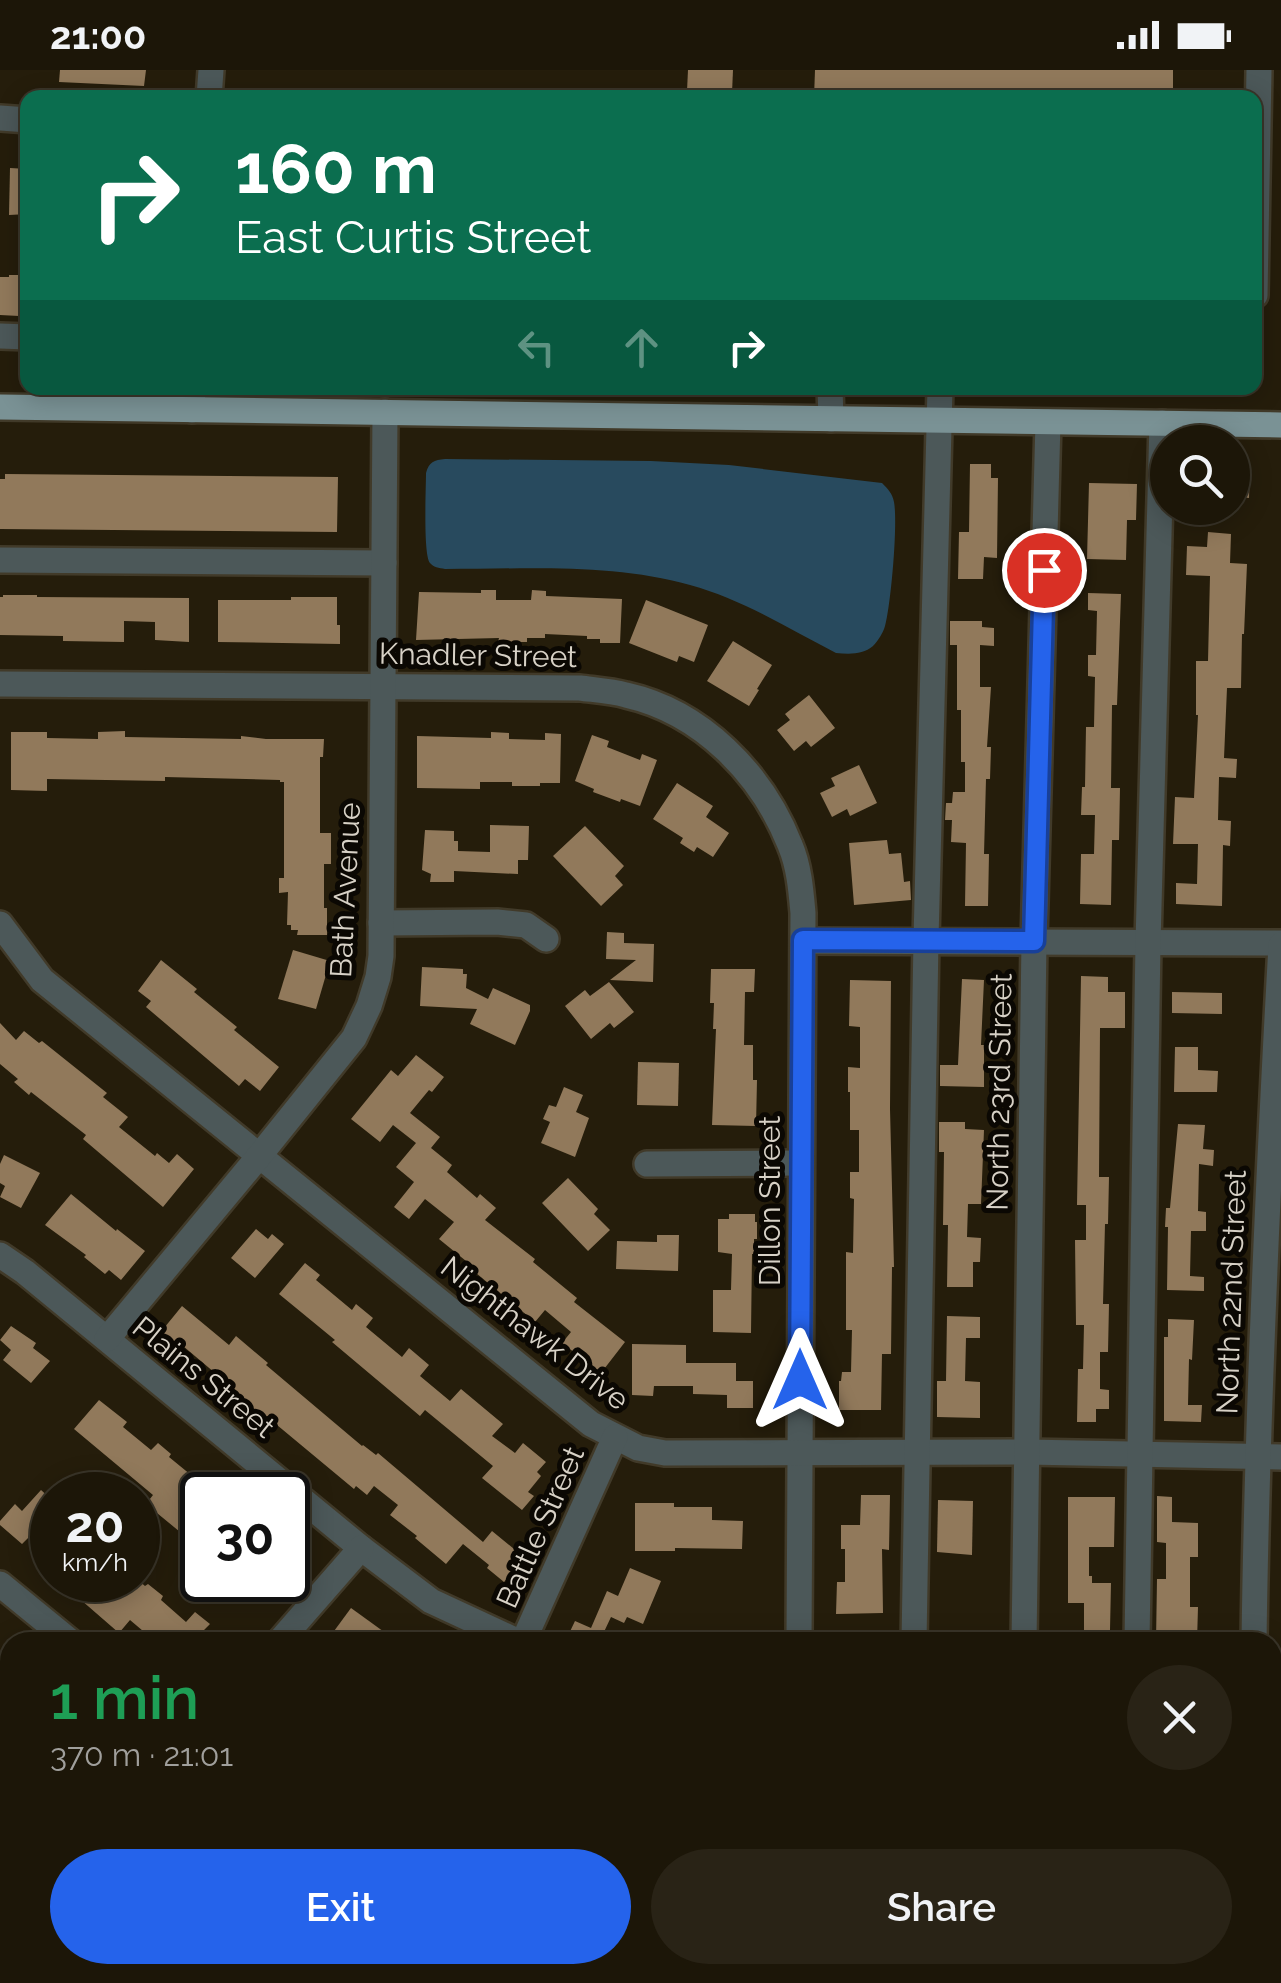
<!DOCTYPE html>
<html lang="en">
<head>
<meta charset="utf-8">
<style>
  :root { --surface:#1c1608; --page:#292316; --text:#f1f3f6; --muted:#a09f9c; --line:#3a3529; --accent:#2563eb }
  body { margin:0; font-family:Raleway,sans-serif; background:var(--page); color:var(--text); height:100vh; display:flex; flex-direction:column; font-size:38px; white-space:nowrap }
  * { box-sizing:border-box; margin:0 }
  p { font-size:32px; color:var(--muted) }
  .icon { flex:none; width:55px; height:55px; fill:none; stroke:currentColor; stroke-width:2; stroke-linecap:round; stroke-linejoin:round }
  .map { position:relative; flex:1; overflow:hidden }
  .details { position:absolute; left:0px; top:1562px; width:1282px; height:352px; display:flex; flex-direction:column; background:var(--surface); border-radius:30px 30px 0 0; box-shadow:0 5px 25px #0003,0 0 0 2px var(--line) }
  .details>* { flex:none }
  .guide { position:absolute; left:20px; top:20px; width:1242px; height:305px; border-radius:20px; box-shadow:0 5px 25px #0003,0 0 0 2px var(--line); background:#0b6e4f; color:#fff; overflow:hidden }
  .buttons { position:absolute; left:1150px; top:355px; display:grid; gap:20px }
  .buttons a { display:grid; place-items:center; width:100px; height:100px; border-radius:50%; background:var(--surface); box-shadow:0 5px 25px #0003,0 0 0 2px var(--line); font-size:50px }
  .speed { position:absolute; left:30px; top:1402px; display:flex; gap:20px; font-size:50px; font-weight:700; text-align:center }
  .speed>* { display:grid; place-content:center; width:130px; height:130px; border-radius:50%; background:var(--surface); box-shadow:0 5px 25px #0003,0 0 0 2px var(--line); line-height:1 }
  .speed small { font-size:25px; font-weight:400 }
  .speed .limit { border:5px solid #111; border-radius:15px; background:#fff; color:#111 }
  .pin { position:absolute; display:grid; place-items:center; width:85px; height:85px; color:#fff; margin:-42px; border:5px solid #fff; border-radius:50%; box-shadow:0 2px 10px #0007 }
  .me { position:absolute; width:110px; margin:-55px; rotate:0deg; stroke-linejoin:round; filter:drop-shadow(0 0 8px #0008) }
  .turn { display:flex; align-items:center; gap:35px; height:210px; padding:0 50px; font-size:45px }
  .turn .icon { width:130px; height:130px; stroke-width:2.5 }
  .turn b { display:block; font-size:70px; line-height:85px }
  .lanes { display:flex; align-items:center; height:95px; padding:0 50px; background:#0003; justify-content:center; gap:50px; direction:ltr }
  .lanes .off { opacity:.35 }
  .round { display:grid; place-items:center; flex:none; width:105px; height:105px; border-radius:52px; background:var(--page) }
  .head { display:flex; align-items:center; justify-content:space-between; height:170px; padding:0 50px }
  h1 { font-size:60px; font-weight:600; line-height:75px; color:#1e9e55 }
  .cta { display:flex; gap:20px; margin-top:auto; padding:20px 50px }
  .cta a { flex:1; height:115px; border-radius:60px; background:var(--accent); color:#fff; font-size:40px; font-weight:600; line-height:115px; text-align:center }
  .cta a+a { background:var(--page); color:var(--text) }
  .status { display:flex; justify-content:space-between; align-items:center; height:70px; padding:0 50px; background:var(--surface); direction:ltr }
  .status svg { height:28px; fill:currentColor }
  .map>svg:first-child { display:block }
  .green { fill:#40452d }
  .water { fill:#284a5e }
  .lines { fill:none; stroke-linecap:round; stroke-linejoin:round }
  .stream { stroke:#284a5e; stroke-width:5 }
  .building { fill:#91795b }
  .minor-casing { stroke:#413a29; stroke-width:30 }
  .major-casing { stroke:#413a29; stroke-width:30 }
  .minor { stroke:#4c5859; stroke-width:25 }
  .major { stroke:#7a9295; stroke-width:25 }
  .route-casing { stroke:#184099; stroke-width:25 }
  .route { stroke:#2563eb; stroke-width:18 }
  .labels { text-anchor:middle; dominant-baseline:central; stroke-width:10; stroke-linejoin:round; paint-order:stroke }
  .street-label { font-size:30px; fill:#d7d1c6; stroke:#0b0803 }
</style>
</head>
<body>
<div class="status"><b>21:00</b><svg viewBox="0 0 49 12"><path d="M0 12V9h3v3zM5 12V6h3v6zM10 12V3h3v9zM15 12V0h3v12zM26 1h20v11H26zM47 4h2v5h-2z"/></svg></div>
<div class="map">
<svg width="1281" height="1913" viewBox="0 0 1281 1913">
  <rect width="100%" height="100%" fill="#251d0b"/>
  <!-- green -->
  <path class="green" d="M0 1707 10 1713V1905H397L407 1913H0Z"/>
  <!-- water -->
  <path class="water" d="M445 389 651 391 729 395 882 413C888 419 892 423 894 432 898 453 891 534 885 556 883 563 878 571 873 576 863 585 849 584 836 583 789 559 742 529 690 515 613 493 524 499 445 499 439 498 433 497 430 493 423 484 426 418 426 403 429 392 434 390 445 389Z"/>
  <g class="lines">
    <!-- stream -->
    <path class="stream" d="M1272 1642H1273"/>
  </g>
  <!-- building -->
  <g class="building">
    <path d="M60 0H146L144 16 59 12Z"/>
    <path d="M688 0H733L732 23 687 21Z"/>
    <path d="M815 0H1173V28H814Z"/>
    <path d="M10 98 28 99V144L9 145Z"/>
    <path d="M9 205H28V241H19V246L0 245V207H9Z"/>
    <path d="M970 394H991V408H998L997 488 984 487 983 509H958L959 462H969Z"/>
    <path d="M1232 396 1250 397 1249 428 1232 426Z"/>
    <path d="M5 404 338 407 337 462 0 459V409H5Z"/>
    <path d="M1089 413 1137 414 1136 450H1127L1126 490 1087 489Z"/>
    <path d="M1208 462 1231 464 1230 493 1247 494 1244 564H1242L1241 618H1227L1224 688 1237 689 1236 708 1219 707 1218 750 1231 751 1230 776 1223 775 1222 836 1176 834V813L1197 814 1198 774H1173L1175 727 1194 728 1198 645H1196V591H1208L1210 506 1186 505 1187 476 1207 477Z"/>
    <path d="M481 520H496V530H531L532 520 546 521V526L622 529 620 573H600V569H587V566L545 564V568H527V572H498L499 568 416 570 419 522 481 523Z"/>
    <path d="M1088 523 1121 524 1117 635H1112L1111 718H1120L1119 770H1112L1111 835 1080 834 1081 784H1094L1095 745H1081L1082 717H1085L1086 657H1094L1095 607 1088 606V585H1096L1097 541 1088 540Z"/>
    <path d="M3 525H37V527L189 528V572L155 570V552L124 551V572L63 571V566L0 565V527H3Z"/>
    <path d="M291 527H337V555H340V574L218 572V530H291Z"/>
    <path d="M646 530 708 555 694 592 679 586 677 592 629 573Z"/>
    <path d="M950 551H982V557L994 558V576L980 575V617H991L987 677H991L990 709H986L984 784H989L988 836H965L966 773 951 772 952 750H945L946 733H952L953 722H965V692H961V640H957V575H950Z"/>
    <path d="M733 571 772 595 757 619 759 620 749 636 707 611Z"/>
    <path d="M809 625 835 658 811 677 806 671 794 681 777 660 790 650 785 644Z"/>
    <path d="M125 661V667L241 669V666L266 669H324L323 687H320V763H331V794H324V838H327V865H297L298 860H291V855H287L288 822 279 823V808H284V712H280V710L165 707V711L47 709V721L11 720V662H47V668L98 669V662Z"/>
    <path d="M491 662 509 663V669L545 670V663L561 664 560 713H540V716H512V712H480V719L417 718V666L491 668Z"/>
    <path d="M592 665 609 671 607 677 640 690 642 684 657 690 640 736 621 729 620 732 593 722 594 719 575 711Z"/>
    <path d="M859 695 877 733 850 746 847 739 832 747 820 723 835 716 831 708Z"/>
    <path d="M677 713 713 736 706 747 729 763 713 787 697 777 694 782 680 773 683 768 653 749Z"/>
    <path d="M490 755 529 756 528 790H518V804L454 801V812H430L431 804 422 800 425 760 454 761V771H458V781L490 782Z"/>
    <path d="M585 756 624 796 615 806 623 815 601 836 553 786Z"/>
    <path d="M887 770 889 784 901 783 904 812 910 811 911 830 854 835 849 773Z"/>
    <path d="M607 862 624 863V873L654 874 653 912 610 910 636 890 606 889Z"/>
    <path d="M293 880 330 891 316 939 278 929Z"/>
    <path d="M161 890 197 919 194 922 237 957 234 960 279 997 260 1021 245 1009 239 1016 146 937 151 931 138 921Z"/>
    <path d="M422 897 463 899V904H467L466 918 488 929 493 918 530 935V941L515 975 470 954 477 939 420 936Z"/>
    <path d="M711 899H755L754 922H745L744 975H753V1010H757L756 1056 712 1055 716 959H713L714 933H710Z"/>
    <path d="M1081 906 1108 907V922H1125V958H1100L1099 1107H1109L1108 1154H1105L1103 1234H1109L1108 1282H1100V1319L1109 1320V1339H1096V1352H1077L1078 1299H1083L1084 1255H1076L1075 1170H1086V1135H1077Z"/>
    <path d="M962 909 984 910 981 975H984V1017L940 1016V995H958Z"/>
    <path d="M850 910 891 911 890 1039 894 1197H892L891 1284H882L881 1340H839V1311H841L842 1302H851L852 1260H846V1182L853 1183 854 1129 850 1128V1102H859V1060H850V1022H848V997L860 998V957L849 956Z"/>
    <path d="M609 912 634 942 614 958 610 953 591 969 565 936 585 920 590 926Z"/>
    <path d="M1172 922 1222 923V944L1172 943Z"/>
    <path d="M0 953 16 970 24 961 39 973 42 971 107 1023 103 1027 128 1047 119 1057 155 1086 157 1083 169 1093 177 1084 194 1099 163 1137 83 1069 86 1065 31 1022 29 1025 14 1012 18 1009 0 994Z"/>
    <path d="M1175 977H1198V1000L1218 1001 1217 1022H1174Z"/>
    <path d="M416 985 444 1007 432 1022 429 1020 410 1043 440 1067 431 1078 452 1095 447 1102 477 1128 480 1124 496 1138 485 1150 535 1189 533 1192 577 1228 574 1232 625 1272 601 1303 562 1273 571 1262 545 1240 535 1252 464 1193 466 1191 439 1169 454 1152 425 1129 409 1149 394 1137 414 1112 396 1097 416 1073 393 1055 380 1072 351 1049 391 1000 398 1006Z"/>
    <path d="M638 992 679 993 678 1036 637 1035Z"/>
    <path d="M564 1017 583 1025 576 1042 589 1048 575 1087 541 1073 550 1052 543 1049 549 1035 556 1037Z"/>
    <path d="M939 1052H965V1059L984 1060 981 1134H968L967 1167 981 1168 980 1192H973V1217H947L948 1155H943L944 1082H939Z"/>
    <path d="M1178 1054 1205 1055 1203 1079 1214 1080 1213 1096 1199 1094 1198 1141 1206 1142V1161H1191L1190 1206 1204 1207V1221L1167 1220 1168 1157H1165L1166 1138H1170Z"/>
    <path d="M4 1085 40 1103 21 1138 0 1127 5 1116 0 1113V1094Z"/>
    <path d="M568 1108 598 1139 594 1144 610 1160 588 1181 542 1133Z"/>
    <path d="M71 1124 116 1161 117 1159 145 1181 121 1210 109 1200 105 1204 84 1187 86 1185 45 1155Z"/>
    <path d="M729 1144H755V1152H757V1169H754V1184H752L751 1263 713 1262V1220H731L732 1184 718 1182V1149H729Z"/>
    <path d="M256 1159 268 1169 272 1164 284 1174 255 1208 231 1188Z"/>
    <path d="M657 1165H679L678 1201 616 1199 617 1171 657 1172Z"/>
    <path d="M305 1193 320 1205 316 1210 352 1240 356 1234 373 1248 366 1257 402 1287 409 1278 429 1295 420 1306 450 1331 461 1319 503 1354 492 1366 515 1383 523 1373 546 1392 537 1402 541 1406 528 1422 534 1426 522 1440 482 1408 493 1396 425 1340 420 1346 332 1272 335 1270 279 1224Z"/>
    <path d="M182 1236 229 1275 236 1266 268 1293 266 1295 362 1376 363 1375 376 1385 378 1383 483 1472 492 1461 525 1488 504 1512 487 1498 489 1495 463 1474 446 1494 415 1468 417 1466 390 1445 398 1435 374 1416 367 1425 356 1416 354 1419 271 1350 269 1352 218 1311 221 1308 183 1276 180 1279 160 1263Z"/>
    <path d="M947 1246 980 1247V1268H966L965 1311 980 1312V1348L937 1347V1311H946Z"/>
    <path d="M1168 1249 1194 1250 1192 1290 1189 1289 1188 1335H1202L1201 1352 1164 1351V1267H1168Z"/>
    <path d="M11 1256 36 1273 33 1278 50 1291 31 1313 3 1290 11 1280 0 1270Z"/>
    <path d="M632 1274 686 1275V1293H736V1311H753V1338H727V1325L693 1324V1316H654L653 1326 632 1325Z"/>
    <path d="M99 1330 127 1352 123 1357 151 1380 158 1373 171 1384 169 1387 191 1405 193 1402 222 1425H202V1480L146 1434 153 1425 74 1359Z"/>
    <path d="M41 1420 52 1430V1473L46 1481 29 1467 22 1474 0 1455V1451L15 1434 22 1441Z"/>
    <path d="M861 1425H890L889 1480 882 1479 883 1543 836 1544 837 1512H845V1479H841V1455H860Z"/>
    <path d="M1157 1426 1172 1427V1452L1198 1453V1487H1190V1537H1198L1197 1572H1156L1157 1509H1166V1473L1157 1472Z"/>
    <path d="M1068 1427H1115L1114 1477H1089V1506H1092V1513H1111L1110 1560H1084V1533H1068Z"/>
    <path d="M938 1430 973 1431 972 1485 937 1482Z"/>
    <path d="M635 1433H674V1437H712V1450L743 1451 742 1479 675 1478V1481H635Z"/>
    <path d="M630 1498 661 1511 643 1554 627 1547 624 1553 611 1547 603 1564 622 1572H565L575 1551 591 1558 607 1521 618 1526Z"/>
    <path d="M58 1510H138L145 1516 148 1514 163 1526 161 1530 186 1552 195 1542 210 1554 204 1560 218 1572H156L130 1550 119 1563Z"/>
    <path d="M351 1538 398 1572H326Z"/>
  </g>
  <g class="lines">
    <!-- minor casing -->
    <g class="minor-casing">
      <g id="minor">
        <path d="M209 28 211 0"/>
        <path d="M0 48 28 50"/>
        <path d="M1255 225 1259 0"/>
        <path d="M0 266 28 267"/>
        <path d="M830 318 831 349"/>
        <path d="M192 340 193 318"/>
        <path d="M0 490 384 493"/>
        <path d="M0 614 580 618C595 620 611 621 626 625 702 642 762 704 790 775 799 796 801 820 803 843L799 1572"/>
        <path d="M381 853 497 852 526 855 546 869"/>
        <path d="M0 854 42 910 591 1354 638 1378 665 1383 1027 1382 1281 1387"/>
        <path d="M803 871 1281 873"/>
        <path d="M647 1094 801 1093"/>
        <path d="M0 1185 25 1202 361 1478 431 1531 519 1572"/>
        <path d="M107 1269 260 1085 354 968 369 936 378 907 381 886 385 342"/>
        <path d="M0 1514 71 1572"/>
        <path d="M279 1572 361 1478"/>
        <path d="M523 1572 615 1367"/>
        <path d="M914 1572 926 870 940 318"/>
        <path d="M1024 1572 1034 871 1048 352"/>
        <path d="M1137 1572 1148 873 1162 353"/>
        <path d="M1254 1572C1257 1340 1268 1108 1281 875"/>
        <path d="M1272 1673H1281"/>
        <path d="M631 1905 645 1913"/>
        <path d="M721 1913 725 1905"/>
        <path d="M909 1913V1905"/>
        <path d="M1020 1913V1905"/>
        <path d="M1131 1913V1905"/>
        <path d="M1251 1913V1905"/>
      </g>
    </g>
    <!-- major casing -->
    <g class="major-casing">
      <path id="major" d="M0 337 1281 355"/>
    </g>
    <!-- minor -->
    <use href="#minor" class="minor"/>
    <!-- major -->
    <use href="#major" class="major"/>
  </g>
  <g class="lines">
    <!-- route casing -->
    <g class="route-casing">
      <path id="route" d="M800 1310 803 870 1034 871 1044 500"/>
    </g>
    <!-- route -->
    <use href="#route" class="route"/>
  </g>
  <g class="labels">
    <!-- street labels -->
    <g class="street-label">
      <text transform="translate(478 585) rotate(1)">Knadler Street</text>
      <text transform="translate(345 820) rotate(-87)">Bath Avenue</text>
      <text transform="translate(999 1022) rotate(-89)">North 23rd Street</text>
      <text transform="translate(769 1131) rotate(-90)">Dillon Street</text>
      <text transform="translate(1231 1222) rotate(-88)">North 22nd Street</text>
      <text transform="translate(535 1263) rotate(38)">Nighthawk Drive</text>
      <text transform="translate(204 1307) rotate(39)">Plains Street</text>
      <text transform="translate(540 1457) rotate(-66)">Battle Street</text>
    </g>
  </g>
</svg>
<div class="buttons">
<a><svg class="icon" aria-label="search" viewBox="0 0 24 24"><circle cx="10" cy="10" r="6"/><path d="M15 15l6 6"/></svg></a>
</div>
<div class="speed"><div>20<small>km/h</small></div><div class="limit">30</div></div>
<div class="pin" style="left:1044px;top:500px;background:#d93025"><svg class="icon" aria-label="arrive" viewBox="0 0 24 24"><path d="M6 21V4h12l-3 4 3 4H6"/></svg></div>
<svg class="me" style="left:800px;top:1310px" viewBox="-20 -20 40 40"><path d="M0-17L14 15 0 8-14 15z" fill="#2563eb" stroke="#fff" stroke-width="4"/></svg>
<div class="guide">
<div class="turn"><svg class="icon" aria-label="right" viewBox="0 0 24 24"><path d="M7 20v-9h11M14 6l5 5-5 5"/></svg><div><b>160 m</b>East Curtis Street</div></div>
<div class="lanes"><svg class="icon off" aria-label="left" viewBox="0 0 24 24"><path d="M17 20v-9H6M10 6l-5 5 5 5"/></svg><svg class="icon off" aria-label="ahead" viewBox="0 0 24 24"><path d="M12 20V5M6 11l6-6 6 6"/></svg><svg class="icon" aria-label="right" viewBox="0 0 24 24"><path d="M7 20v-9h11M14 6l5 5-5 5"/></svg></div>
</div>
<section class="details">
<div class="head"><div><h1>1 min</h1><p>370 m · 21:01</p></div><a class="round"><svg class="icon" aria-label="close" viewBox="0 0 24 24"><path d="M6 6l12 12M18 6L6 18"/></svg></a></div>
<div class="cta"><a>Exit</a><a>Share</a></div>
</section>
</div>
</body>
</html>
